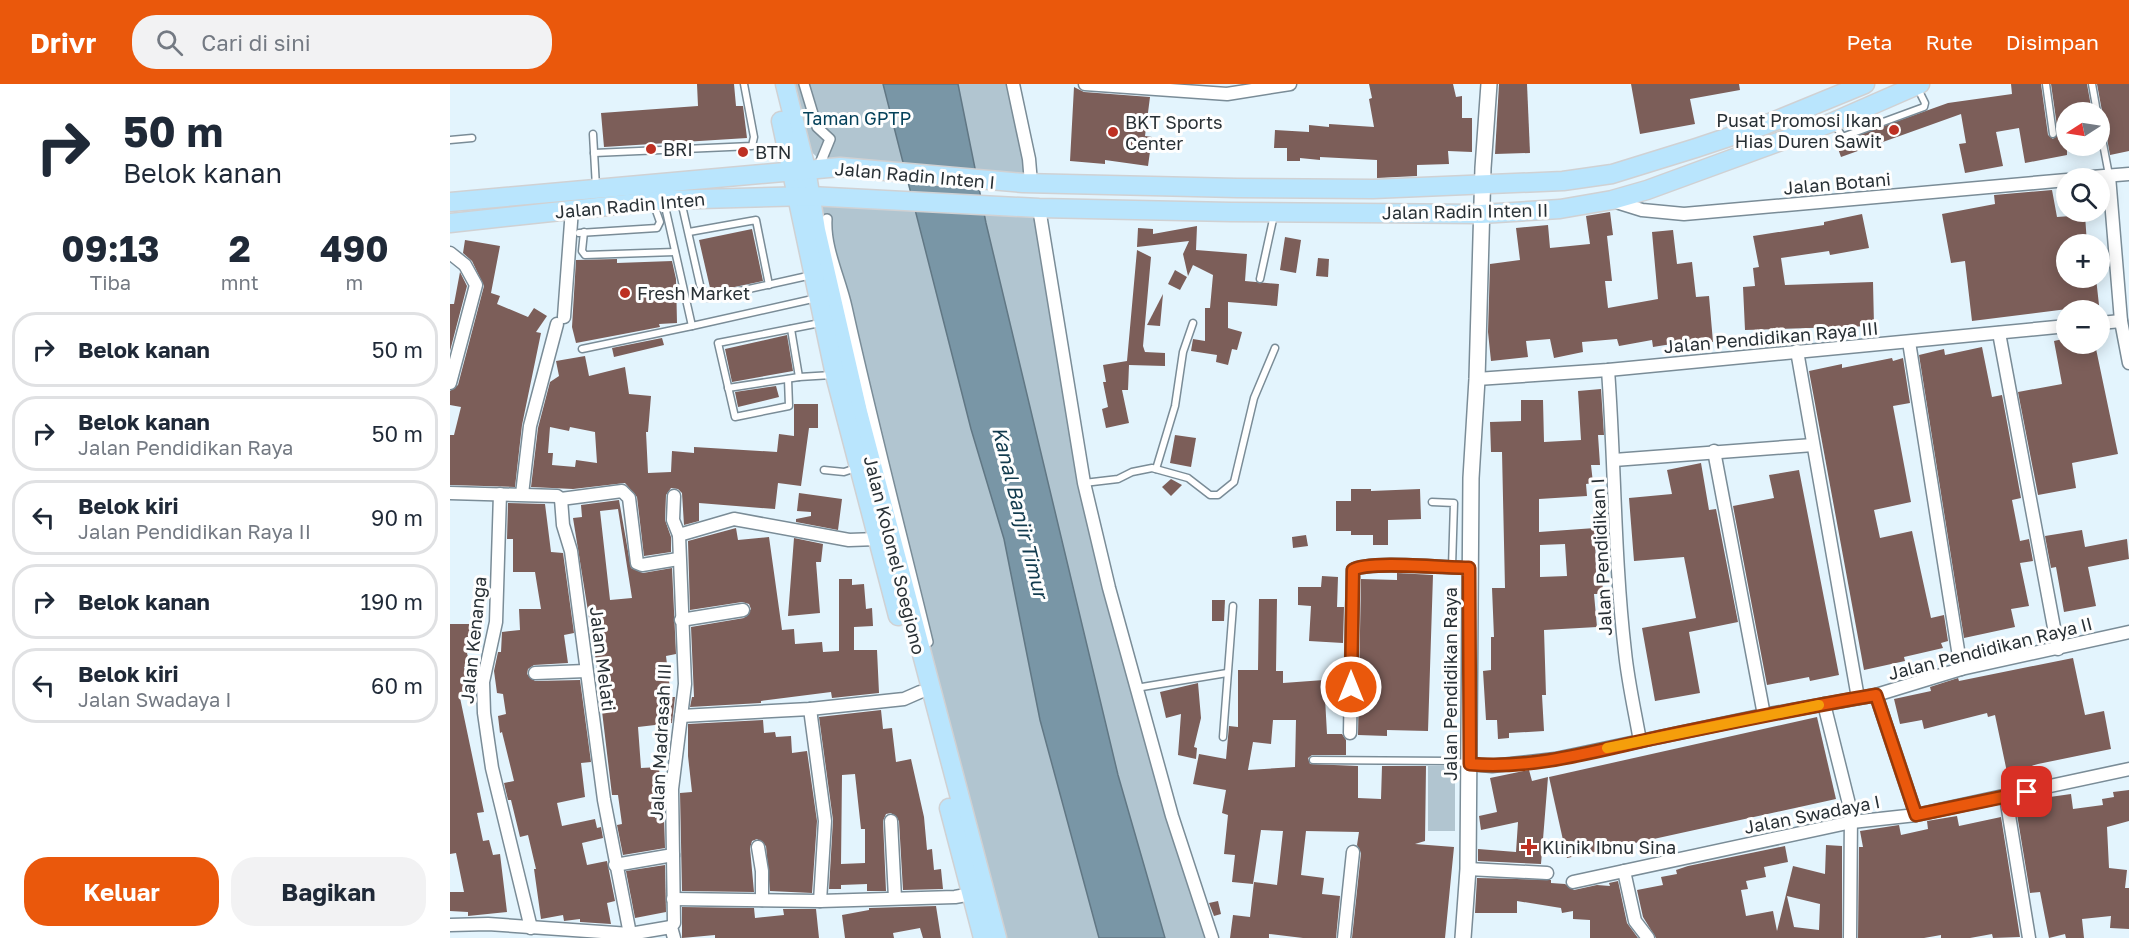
<!DOCTYPE html>
<html lang="id">
<head>
<meta charset="utf-8">
<style>
  :root { --surface:#fff; --page:#f2f2f3; --text:#1f2937; --muted:#747a83; --line:#e0e1e3; --accent:#ea580c }
  body { margin:0; font-family:"Golos Text",sans-serif; background:var(--page); color:var(--text); height:100vh; display:flex; flex-direction:column; font-size:22px; white-space:nowrap }
  * { box-sizing:border-box; margin:0 }
  p { font-size:20px; color:var(--muted) }
  .icon { flex:none; width:33px; height:33px; fill:none; stroke:currentColor; stroke-width:2; stroke-linecap:round; stroke-linejoin:round }
  .map { position:relative; flex:1; overflow:hidden }
  .side { display:flex; flex-direction:column; background:var(--surface); width:450px }
  .side>* { flex:none }
  .banner { background:#fff; color:var(--text); overflow:hidden }
  .needle { width:39px; rotate:258deg }
  .tools { position:absolute; left:1606px; top:18px; display:grid; gap:12px }
  .tools a { display:grid; place-items:center; width:54px; height:54px; border-radius:50%; background:var(--surface); box-shadow:0 3px 15px #0003; font-size:30px }
  .pin { position:absolute; display:grid; place-items:center; width:51px; height:51px; color:#fff; margin:-26px; border-radius:12px; box-shadow:0 3px 9px #0006 }
  .me { position:absolute; width:66px; margin:-33px; rotate:0deg; stroke-linejoin:round; filter:drop-shadow(0 0 4px #0008) }
  .turn { display:flex; align-items:center; gap:21px; height:126px; padding:0 24px; font-size:27px }
  .turn .icon { width:78px; height:78px; stroke-width:2.5 }
  .turn b { display:block; font-size:42px; line-height:51px }
  .eta { display:flex; justify-content:space-evenly; align-items:center; height:102px; text-align:center }
  .eta b { font-size:36px; font-weight:700; line-height:42px }
  .cta { display:flex; gap:12px; margin-top:auto; padding:12px 24px }
  .cta a { flex:1; height:69px; border-radius:24px; background:var(--accent); color:#fff; font-size:24px; font-weight:700; line-height:69px; text-align:center }
  .cta a+a { background:var(--page); color:var(--text) }
  ul { padding:0; list-style:none }
  li { display:flex; align-items:center; gap:18px; height:75px; margin:0 12px 9px; padding:0 12px; border:3px solid var(--line); border-radius:24px }
  li div { flex:1 }
  li b { display:block; font-size:22px }
  li em { font-style:normal }
  header { display:flex; align-items:center; gap:36px; box-sizing:border-box; height:84px; padding:0 30px; background:var(--accent); color:#fff }
  header strong { font-size:28px }
  nav { display:flex; gap:33px; margin-inline-start:auto; font-size:21px }
  .search { width:420px; height:54px; background:var(--page); display:flex; align-items:center; gap:15px; box-sizing:border-box; padding:0 21px; border-radius:24px; color:var(--muted); font-size:22px }
  main { display:flex; flex:1; min-height:0 }
  .map>svg:first-child { display:block }
  .green { fill:#b1c5d0 }
  .water { fill:#7996a6; stroke:#617784; stroke-width:1.5 }
  .building { fill:#7c5e59; fill-rule:evenodd }
  .lines { fill:none; stroke-linecap:round; stroke-linejoin:round }
  .service-casing { stroke:#7a8c97; stroke-width:9 }
  .pedestrian-casing { stroke:#7a8c97; stroke-width:12 }
  .minor-casing { stroke:#7a8c97; stroke-width:15 }
  .tertiary-casing { stroke:#7a8c97; stroke-width:18 }
  .primary-casing { stroke:#d0d1d3; stroke-width:21 }
  .service { stroke:#fff; stroke-width:6 }
  .pedestrian { stroke:#fff; stroke-width:9 }
  .minor { stroke:#fff; stroke-width:12 }
  .tertiary { stroke:#fff; stroke-width:15 }
  .primary { stroke:#b9e5fd; stroke-width:18 }
  .route-casing { stroke:#983908; stroke-width:15 }
  .route { stroke:#ea580c; stroke-width:10 }
  .slow { stroke:#f59e0b; stroke-width:10 }
  .poi-dot { fill:#bd3023; stroke:#fefefe; stroke-width:2 }
  .labels { text-anchor:middle; dominant-baseline:central; stroke-width:6; stroke-linejoin:round; paint-order:stroke }
  .park-label { font-size:18px; fill:#04415a; stroke:#fefefe }
  .poi-label { font-size:18px; fill:#283035; stroke:#fefefe; text-anchor:start }
  .street-label { font-size:18px; fill:#283035; stroke:#fefefe }
  .water-label { font-size:20px; font-style:italic; fill:#113a4d; stroke:#fefefe }
</style>
</head>
<body>
<header>
<strong>Drivr</strong>
<div class="search"><svg class="icon" aria-label="search" viewBox="0 0 24 24"><circle cx="10" cy="10" r="6"/><path d="M15 15l6 6"/></svg>Cari di sini</div>
<nav><a>Peta</a><a>Rute</a><a>Disimpan</a></nav>
</header>
<main>
<section class="side">
<div class="banner">
<div class="turn"><svg class="icon" aria-label="right" viewBox="0 0 24 24"><path d="M7 20v-9h11M14 6l5 5-5 5"/></svg><div><b>50 m</b>Belok kanan</div></div>
</div>
<div class="eta">
<div><b>09:13</b><p>Tiba</p></div>
<div><b>2</b><p>mnt</p></div>
<div><b>490</b><p>m</p></div>
</div>
<ul>
<li><svg class="icon" aria-label="right" viewBox="0 0 24 24"><path d="M7 20v-9h11M14 6l5 5-5 5"/></svg><div><b>Belok kanan</b></div><em>50 m</em></li>
<li><svg class="icon" aria-label="right" viewBox="0 0 24 24"><path d="M7 20v-9h11M14 6l5 5-5 5"/></svg><div><b>Belok kanan</b><p>Jalan Pendidikan Raya</p></div><em>50 m</em></li>
<li><svg class="icon" aria-label="left" viewBox="0 0 24 24"><path d="M17 20v-9H6M10 6l-5 5 5 5"/></svg><div><b>Belok kiri</b><p>Jalan Pendidikan Raya II</p></div><em>90 m</em></li>
<li><svg class="icon" aria-label="right" viewBox="0 0 24 24"><path d="M7 20v-9h11M14 6l5 5-5 5"/></svg><div><b>Belok kanan</b></div><em>190 m</em></li>
<li><svg class="icon" aria-label="left" viewBox="0 0 24 24"><path d="M17 20v-9H6M10 6l-5 5 5 5"/></svg><div><b>Belok kiri</b><p>Jalan Swadaya I</p></div><em>60 m</em></li>
</ul>
<div class="cta"><a>Keluar</a><a>Bagikan</a></div>
</section>
<div class="map">
<svg width="1679" height="854" viewBox="0 0 1679 854">
  <rect width="100%" height="100%" fill="#e3f4fd"/>
  <!-- green -->
  <g class="green">
    <path d="M335 0H563L581 99 380 84C343 55 345 43 335 0Z"/>
    <path d="M375 113 589 124 634 399 685 604 766 854H547L372 135 373 127 363 129Z"/>
    <rect x="978" y="682" width="27" height="65"/>
  </g>
  <!-- water -->
  <path class="water" d="M433 0H508L536 139 668 691 715 854H649L590 636 554 455 521 345Z"/>
  <!-- building -->
  <g class="building">
    <path d="M247 0H284L286 22H293L297 54 154 63 151 29 248 22Z"/>
    <path d="M919 0H1003L1006 13 1012 12V34H1022V68L998 67 999 80 967 81V92L927 94V76L870 73V76L850 74V77H837V64H824L825 46 859 48V41L879 43V40L924 43 919 15 922 14Z"/>
    <path d="M1049 0H1077L1080 69 1045 70Z"/>
    <path d="M1181 0H1289L1290 6 1240 15 1245 40 1190 50Z"/>
    <path d="M1561 0H1591L1598 51 1603 55 1608 49 1601 0H1637L1642 28H1617V71L1575 79 1569 44 1546 48 1553 82 1515 89 1509 60 1516 59 1511 30 1391 73 1386 59 1498 19 1562 10Z"/>
    <path d="M1647 0H1679V67L1660 71 1655 43 1650 39 1652 27Z"/>
    <path d="M624 3 634 8 700 13 695 52 702 53 698 82 655 76V80L620 77Z"/>
    <path d="M1602 106 1607 133 1635 131 1637 160H1617V194H1646L1649 221 1522 237 1515 177 1501 179 1492 130 1545 120 1544 111Z"/>
    <path d="M1160 128 1163 151 1157 152 1162 197H1155L1158 224 1208 215 1202 148 1223 146 1227 180 1242 178 1246 213 1259 212 1263 258 1246 259V256L1203 263 1202 256 1169 262 1167 255 1132 258 1133 268 1104 274 1100 255 1076 257 1078 273 1041 277 1038 248 1040 180 1070 176 1066 144 1098 141 1100 164 1140 160 1136 132Z"/>
    <path d="M1412 130 1419 164 1380 171 1379 167 1331 174 1335 201 1423 198 1424 242 1295 246 1293 203 1305 202 1303 184 1309 183 1303 152 1374 141V138Z"/>
    <path d="M747 142 746 166 797 170 795 197 829 200 827 222 778 218V244L792 248 787 266 782 265 778 281 766 278 767 271 741 267 743 255 755 257V224H760L763 191 743 181 738 192 733 170 739 157 687 163 688 144 703 145V150Z"/>
    <path d="M302 145 313 197 261 208 249 156Z"/>
    <path d="M835 153 851 156 846 189 830 186Z"/>
    <path d="M15 156 50 162 41 209 50 212 47 220 78 233 84 224 97 232 86 248 91 249 72 341 65 403 0 401V351H4L11 323 0 321V307L8 301 34 202 22 177 13 169Z"/>
    <path d="M687 166 701 173 693 262 695 268 715 269V282L679 281 678 306H672L679 339 656 344 652 325 658 323 653 298H656L653 281 677 277Z"/>
    <path d="M868 174 879 175 878 193 866 192Z"/>
    <path d="M167 175V179L222 177 226 195 227 239 209 240 210 243 126 259 122 243 126 176Z"/>
    <path d="M725 186 737 193 730 206 718 200Z"/>
    <path d="M10 188 17 202 0 267V220H4Z"/>
    <path d="M713 210 710 242 697 241Z"/>
    <path d="M337 251 343 287 282 298 275 265Z"/>
    <path d="M212 254 214 261 164 273 162 264Z"/>
    <path d="M1617 254V260H1645L1668 370 1622 379 1626 404 1588 411 1568 308 1612 300 1604 257Z"/>
    <path d="M1532 263 1542 313 1552 311 1571 414 1562 416 1570 457 1579 455 1583 477 1570 479 1579 522 1561 525 1565 543 1514 554 1469 271 1494 265 1495 271Z"/>
    <path d="M135 272 139 292 175 283 179 310 201 312 198 348H196L198 389 221 388 222 367 244 369V363L327 368 329 350 344 352V320H368V344H359L351 402 328 399 325 425 249 419V437L234 441 232 409 228 405 221 404 216 411 215 436 221 453V468L194 472 187 413 175 399 123 405 81 403 88 344 100 298 109 292 106 277ZM100 343 119 347 120 343 145 348 147 379 126 376 125 383 102 381 103 369H98Z"/>
    <path d="M1442 274 1443 277 1453 274 1460 319 1443 322 1461 418 1424 426 1430 454 1462 447 1481 534 1494 531 1498 557 1491 559 1493 564 1454 573 1455 577 1414 586 1359 287 1392 280V284Z"/>
    <path d="M326 302 329 313 288 323 285 308Z"/>
    <path d="M1151 305 1154 351H1148L1150 381H1141L1143 399 1136 400 1137 412 1089 415V448L1145 444 1146 490 1152 489 1153 510H1144L1147 543 1094 546 1096 611H1092L1094 647 1059 649V654L1048 655 1047 636H1036L1033 587 1041 586V553H1044L1042 504H1055L1052 368H1041L1040 338 1071 337V316H1093L1094 358 1131 356 1128 307ZM1115 460 1117 492 1090 493V461Z"/>
    <path d="M725 351 746 354 741 383 720 379Z"/>
    <path d="M1251 379 1259 426 1266 425 1288 538 1239 548 1250 609 1205 617 1192 544 1246 534 1234 473 1184 477 1179 414 1222 410 1217 386Z"/>
    <path d="M1349 386 1389 591 1360 597 1359 593 1317 601 1283 422 1324 414 1319 391Z"/>
    <path d="M721 395 732 401 721 412 712 403Z"/>
    <path d="M901 405H921V407L970 405 971 435 938 436V461H923V451H901V447H886V417H901Z"/>
    <path d="M349 409 392 415 388 446 346 438V435L361 432V428L347 427Z"/>
    <path d="M169 416 181 484 193 489 222 484 226 570 216 572 221 613H225L222 639 188 643 191 684 209 683 211 709 201 710 205 734 214 733 215 764 173 771 167 741 172 740 168 711H162L146 577 123 434 132 433 131 421ZM168 425 182 514 160 516 150 427Z"/>
    <path d="M58 419 95 420 101 468 113 469 124 549 114 551 118 579 84 581 78 585 77 590 85 597 130 596 141 678 131 679 135 713 107 719 112 742 145 735 147 744 151 743 153 754 132 759 137 781 157 777 165 817 157 819 161 840 130 838V835L114 837 113 831 91 835 84 785H86L78 751 70 753 61 716H58L54 699 64 697 52 648 50 649 48 632 56 630 53 610 47 609 44 587 48 568H51L52 548 70 546 69 525H91L85 488H63V455H57Z"/>
    <path d="M286 444 288 456 319 453 332 546 344 545 345 560 372 558 373 568 389 567V495H402V501L414 500 416 525 422 524 423 542 404 543V566H427L429 609 382 614 381 608 311 617V619L240 623 242 613H244L241 543 294 534 301 525 299 520 292 518 240 526 238 457Z"/>
    <path d="M1632 446 1635 463 1677 455 1679 475 1638 483 1646 522 1614 528 1606 483 1601 484 1595 452Z"/>
    <path d="M856 451 858 462 843 464 842 453Z"/>
    <path d="M344 454 373 460 371 478H366L370 529 338 532Z"/>
    <path d="M947 489 983 491 978 647 937 646V652L908 651 911 495 947 496Z"/>
    <path d="M872 492 888 493 887 523H894L893 559 859 557 861 522 848 521V503H871Z"/>
    <path d="M809 515H827L826 587H833V599L874 596 877 650H892L896 656V671H862L858 674 860 680 908 682V714L931 715 932 682H976L975 757 965 760 1004 763 995 854H902L911 769 907 761 909 748 856 747 851 791 874 794 872 810 890 812 886 854H853L819 850V854H780L783 831 800 833 804 798 827 801 833 747 811 746 803 800 782 798 785 771 774 770 778 731 772 729 776 706 743 700 749 670 776 675 779 642 788 643V586H808ZM823 636H846L845 683 798 686 803 658 821 660Z"/>
    <path d="M762 516H775L774 537H762Z"/>
    <path d="M0 540H23V568L17 569 20 581 14 583 19 607 9 609 34 728 27 729 33 757 39 756 43 771 50 770 57 828 18 832V828L0 827V808H14L6 769 0 770Z"/>
    <path d="M1623 574 1635 631 1654 627 1661 665 1588 680 1575 684 1576 689 1558 693 1545 631 1538 633 1537 629 1474 645 1472 636 1450 640 1444 615 1481 607 1480 603 1508 594 1509 597Z"/>
    <path d="M748 599 751 634 744 663 747 664 746 675 728 671 731 630 716 634 710 608Z"/>
    <path d="M431 626 433 645 442 644 446 678 461 675 474 733 477 766 482 765 484 786 491 785 493 805 453 806 449 737 441 729 436 730 433 737 436 807H417V800L391 801V805H379L383 736 369 633ZM405 690 411 745H415V779L391 780 392 691Z"/>
    <path d="M1367 633 1386 715 1117 774 1099 693Z"/>
    <path d="M313 636 314 649 325 648 326 653 341 652 342 669 357 667 367 737 362 809 320 807 316 762 307 755 302 757 300 764 304 808 232 807 230 709 242 708 238 672V640Z"/>
    <path d="M1079 686 1082 697 1098 693 1091 780 1028 777V765L1066 768 1068 738 1031 746 1029 732 1047 728 1040 694Z"/>
    <path d="M1679 706V737L1657 743 1659 784 1677 786 1675 804H1679V845L1660 844 1661 832 1632 835 1634 854H1616L1615 850 1599 854 1590 808 1580 809 1565 718 1621 710 1623 725 1653 721 1652 715 1664 713 1663 708Z"/>
    <path d="M1507 732 1509 742 1551 733 1570 853 1543 854 1542 850 1520 854H1491V851L1474 854H1408L1409 763H1413L1410 747 1449 741 1451 751 1478 745 1477 737Z"/>
    <path d="M1376 761 1392 762V854H1206L1193 833 1187 806 1213 801 1211 793 1227 790 1226 786 1238 782 1335 762 1338 778 1314 783 1316 793 1296 797 1298 805 1291 806 1296 832 1323 827 1327 847 1343 782 1375 790ZM1337 812 1370 820 1369 846 1344 843Z"/>
    <path d="M215 781 216 828 185 834 176 787Z"/>
    <path d="M1027 794 1101 796V799L1115 800 1124 806 1147 801 1160 802 1159 799 1168 797 1177 839 1188 854H1140V836L1123 835V827L1112 829 1111 824 1067 817V829H1025Z"/>
    <path d="M768 817 771 830 764 832 759 819Z"/>
    <path d="M486 822 491 854H473L470 844 443 849 444 854H395L392 831 419 826V824Z"/>
    <path d="M232 823 304 824 305 834 334 831 333 825H366L369 854H265V851L232 854Z"/>
  </g>
  <g class="lines">
    <!-- service casing -->
    <g class="service-casing">
      <g id="service">
        <path d="M1596 0 1603 50"/>
        <path d="M1642 0 1647 28"/>
        <path d="M1385 41 1392 52H1395L1474 23 1475 19 1467 3"/>
        <path d="M1650 44 1659 91"/>
        <path d="M143 50 146 103"/>
        <path d="M0 56 22 54"/>
        <path d="M144 69 302 62 304 53 294 0"/>
        <path d="M231 117 250 201 258 214 362 191"/>
        <path d="M214 118 242 242 367 214"/>
        <path d="M134 148 132 167 135 171 225 168"/>
        <path d="M239 148 306 136 319 201"/>
        <path d="M129 149 207 144 210 138 203 118"/>
        <path d="M810 195 824 131"/>
        <path d="M341 245 349 293"/>
        <path d="M132 265 242 242"/>
        <path d="M338 295 339 322 285 333 268 259 370 239"/>
        <path d="M278 304 349 293 382 291"/>
        <path d="M706 385 725 322 733 268 743 239"/>
        <path d="M374 386 394 388 406 384"/>
        <path d="M634 399 668 395 682 388 702 384 738 394 760 411H768L784 398 804 314 825 264"/>
        <path d="M982 418 1004 419 1002 483"/>
        <path d="M686 604 777 589"/>
        <path d="M773 653 783 522"/>
        <path d="M863 676 1001 677 1019 680"/>
      </g>
    </g>
    <!-- pedestrian casing -->
    <g class="pedestrian-casing">
      <g id="pedestrian">
        <path d="M354 0 367 43 380 55 371 77"/>
        <path d="M377 135C375 164 391 195 397 223 422 336 451 447 478 558"/>
      </g>
    </g>
    <!-- minor casing -->
    <g class="minor-casing">
      <g id="minor">
        <path d="M563 0 579 75 581 99"/>
        <path d="M635 0 777 10 840 0"/>
        <path d="M1659 92 1671 237 1679 279"/>
        <path d="M1629 94 1679 90"/>
        <path d="M1163 117 1192 126 1234 130 1617 96"/>
        <path d="M589 124 634 399 659 504 722 732 762 854"/>
        <path d="M0 169 15 181 26 201 0 299"/>
        <path d="M114 233 122 125"/>
        <path d="M1650 239 1671 237"/>
        <path d="M1549 249 1608 565"/>
        <path d="M1459 258 1511 585"/>
        <path d="M1347 267 1408 614"/>
        <path d="M1158 286C1165 380 1164 474 1175 568 1178 598 1185 628 1190 657"/>
        <path d="M1027 295 1158 286 1617 242"/>
        <path d="M1264 367 1314 631"/>
        <path d="M1164 376 1363 361"/>
        <path d="M0 409 107 412 111 415"/>
        <path d="M50 410 46 538 33 598 34 629 42 684 81 844"/>
        <path d="M72 410 80 342 107 240"/>
        <path d="M224 412 223 436 229 451"/>
        <path d="M111 415 113 441 121 467 154 716 180 850"/>
        <path d="M111 415 172 407 179 414 187 479 192 481 228 475"/>
        <path d="M231 536 293 526"/>
        <path d="M85 589 136 587"/>
        <path d="M1426 611 1466 731"/>
        <path d="M1374 620 1401 728 1400 854"/>
        <path d="M360 625 375 737 370 817"/>
        <path d="M231 632 360 625 454 615 470 608"/>
        <path d="M900 649 903 486C918 476 996 484 1019 484"/>
        <path d="M1020 680 1042 682 1105 675 1314 631 1426 611 1511 585 1679 548"/>
        <path d="M1556 713 1579 854"/>
        <path d="M441 737 445 814"/>
        <path d="M308 763 312 787V816"/>
        <path d="M165 781 223 771"/>
        <path d="M1018 785 1097 789"/>
        <path d="M1174 787 1185 837 1198 854"/>
        <path d="M1123 798 1402 738 1466 731 1679 685"/>
        <path d="M223 815 370 817 505 813 527 809"/>
        <path d="M0 841 38 840 180 850 221 843"/>
        <path d="M224 854 221 843 224 839 222 705 235 600 229 451 284 435 399 456 427 455"/>
        <path d="M894 854 903 768"/>
      </g>
    </g>
    <!-- tertiary casing -->
    <g class="tertiary-casing">
      <path id="tertiary" d="M1013 854 1018 785 1021 394 1027 295 1033 84 1039 0"/>
    </g>
    <!-- primary casing -->
    <g class="primary-casing">
      <g id="primary">
        <path d="M335 0 356 85 366 146 408 328 547 854"/>
        <path d="M331 37 385 291 448 532"/>
        <path d="M0 118 390 83 573 99 787 104 923 105 1113 97 1162 90 1246 64 1315 41 1415 0"/>
        <path d="M0 139 214 116 360 112 589 124 781 128 1031 130 1110 125 1162 116 1197 106 1383 38 1470 0"/>
        <path d="M499 724 533 854"/>
      </g>
    </g>
    <!-- service -->
    <use href="#service" class="service"/>
    <!-- pedestrian -->
    <use href="#pedestrian" class="pedestrian"/>
    <!-- minor -->
    <use href="#minor" class="minor"/>
    <!-- tertiary -->
    <use href="#tertiary" class="tertiary"/>
    <!-- primary -->
    <use href="#primary" class="primary"/>
  </g>
  <g class="lines">
    <!-- route casing -->
    <g class="route-casing">
      <path id="route" d="M901 603 903 486C918 476 996 484 1019 484L1020 680C1082 686 1149 666 1210 653 1282 638 1354 623 1426 611L1466 731 1577 708"/>
    </g>
    <!-- route -->
    <use href="#route" class="route"/>
    <!-- slow -->
    <path class="slow" d="M1157 664 1369 621"/>
  </g>
  <!-- markers -->
  <g class="poi-dot">
    <circle cx="1444" cy="46" r="6"/>
    <circle cx="663" cy="48" r="6"/>
    <circle cx="201" cy="65" r="6"/>
    <circle cx="293" cy="68" r="6"/>
    <circle cx="175" cy="209" r="6"/>
    <path d="M1076 754h6v6h6v6h-6v6h-6v-6h-6v-6h6z"/>
  </g>
  <g class="labels">
    <!-- park labels -->
    <g class="park-label">
      <text x="407" y="34">Taman GPTP</text>
    </g>
    <!-- poi labels -->
    <g class="poi-label">
      <text x="1432" y="36" text-anchor="end">Pusat Promosi Ikan<tspan x="1432" dy="21">Hias Duren Sawit</tspan></text>
      <text x="675" y="38">BKT Sports<tspan x="675" dy="21">Center</tspan></text>
      <text x="213" y="65">BRI</text>
      <text x="305" y="68">BTN</text>
      <text x="187" y="209">Fresh Market</text>
      <text x="1092" y="763">Klinik Ibnu Sina</text>
    </g>
    <!-- street labels -->
    <g class="street-label">
      <text transform="translate(465 91) rotate(5)">Jalan Radin Inten I</text>
      <text transform="translate(1387 99) rotate(-5)">Jalan Botani</text>
      <text transform="translate(180 121) rotate(-5)">Jalan Radin Inten</text>
      <text transform="translate(1015 127) rotate(-1)">Jalan Radin Inten II</text>
      <text transform="translate(1321 253) rotate(-5)">Jalan Pendidikan Raya III</text>
      <text transform="translate(445 471) rotate(76)">Jalan Kolonel Soegiono</text>
      <text transform="translate(1151 473) rotate(-93)">Jalan Pendidikan I</text>
      <text transform="translate(23 556) rotate(-84)">Jalan Kenanga</text>
      <text transform="translate(1540 564) rotate(-14)">Jalan Pendidikan Raya II</text>
      <text transform="translate(153 575) rotate(83)">Jalan Melati</text>
      <text transform="translate(1000 600) rotate(-90)">Jalan Pendidikan Raya</text>
      <text transform="translate(210 658) rotate(-87)">Jalan Madrasah III</text>
      <text transform="translate(1362 730) rotate(-11)">Jalan Swadaya I</text>
    </g>
    <!-- water labels -->
    <g class="water-label">
      <text transform="translate(571 428) rotate(76)">Kanal Banjir Timur</text>
    </g>
  </g>
</svg>
<div class="tools">
<a><svg class="needle" viewBox="-14 -14 28 28"><path d="M0-13l5 13h-10z" fill="#e53935"/><path d="M0 13l5-13h-10z" fill="#747a83"/></svg></a>
<a><svg class="icon" aria-label="search" viewBox="0 0 24 24"><circle cx="10" cy="10" r="6"/><path d="M15 15l6 6"/></svg></a>
<a>+</a>
<a>−</a>
</div>
<div class="pin" style="left:1577px;top:708px;background:#d93025"><svg class="icon" aria-label="arrive" viewBox="0 0 24 24"><path d="M6 21V4h12l-3 4 3 4H6"/></svg></div>
<svg class="me" style="left:901px;top:603px" viewBox="-20 -20 40 40"><circle r="17" fill="#ea580c" stroke="#fff" stroke-width="3"/><path d="M0-11L8 9 0 5-8 9z" fill="#fff"/></svg>
</div>
</main>
</body>
</html>
